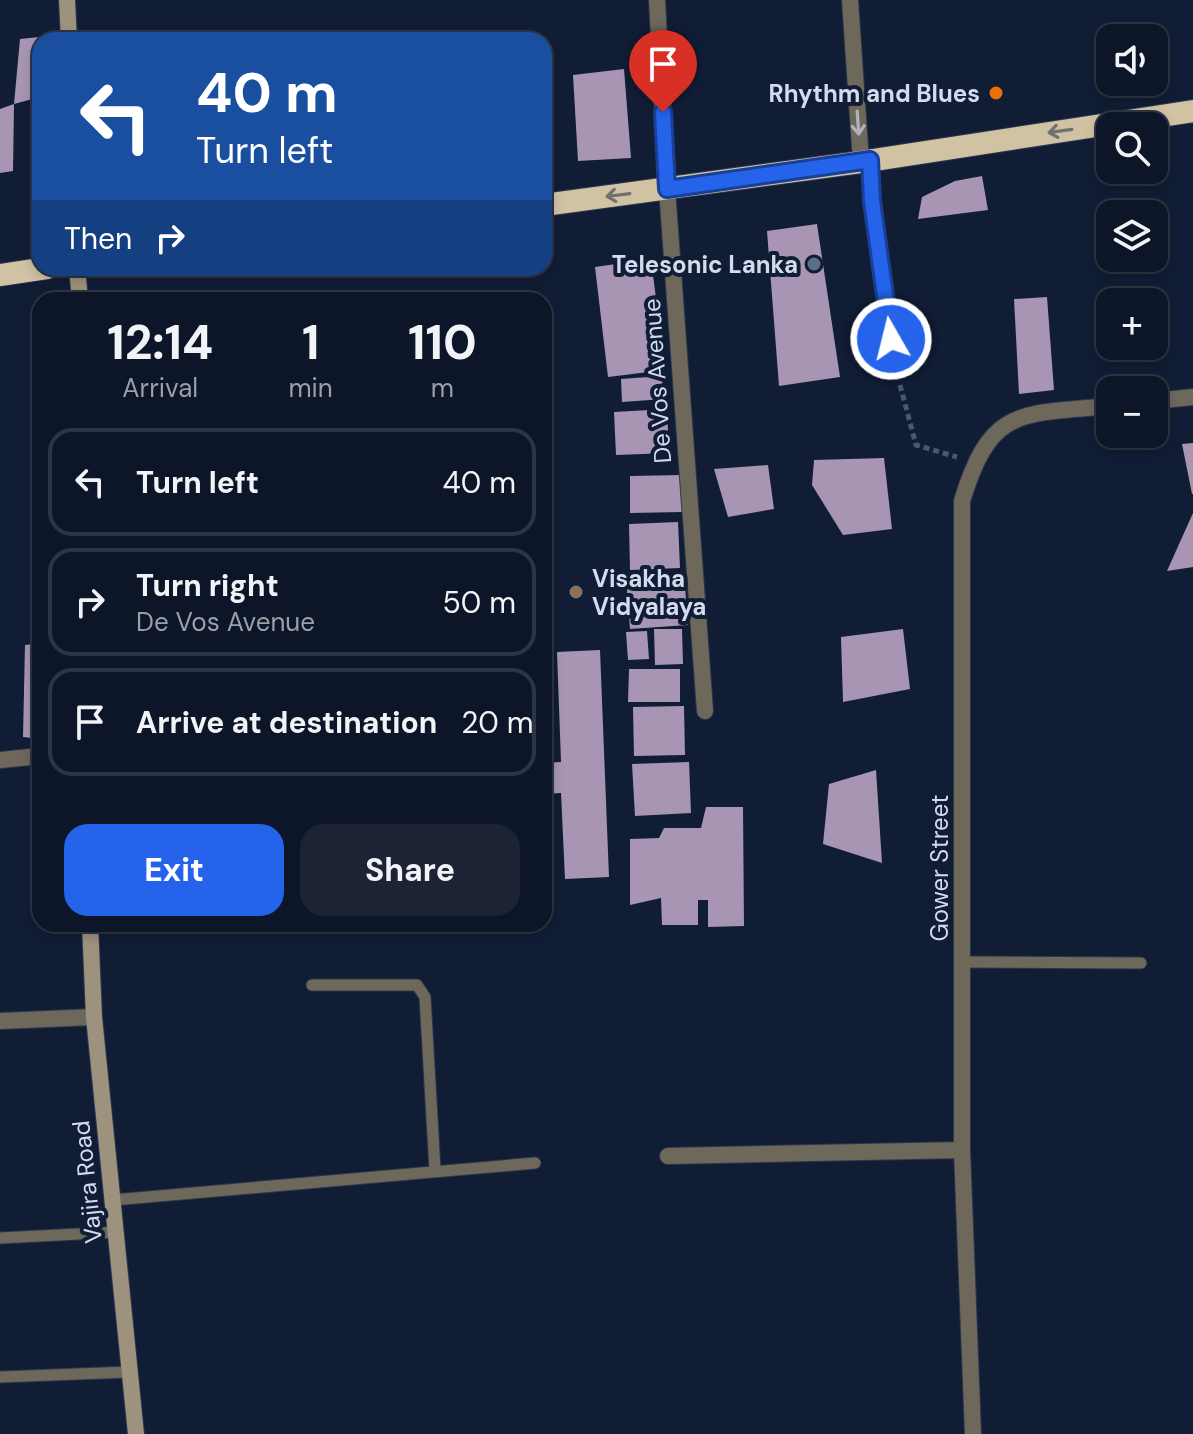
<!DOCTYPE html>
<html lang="en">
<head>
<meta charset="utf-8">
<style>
  :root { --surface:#0d1628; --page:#1b2334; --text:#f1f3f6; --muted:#9a9fa8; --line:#2d3545; --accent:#2563eb }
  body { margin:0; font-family:"DM Sans",sans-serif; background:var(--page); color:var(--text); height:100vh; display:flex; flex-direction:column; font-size:30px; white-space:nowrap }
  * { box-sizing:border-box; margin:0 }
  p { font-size:26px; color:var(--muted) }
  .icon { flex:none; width:44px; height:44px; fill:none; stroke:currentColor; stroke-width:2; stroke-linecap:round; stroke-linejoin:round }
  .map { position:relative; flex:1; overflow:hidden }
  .panel { position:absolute; left:32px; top:292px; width:520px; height:640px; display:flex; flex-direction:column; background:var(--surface); border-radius:24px; box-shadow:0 4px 12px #0003,0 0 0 2px var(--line) }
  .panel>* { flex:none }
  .guide { position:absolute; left:32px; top:32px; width:520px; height:244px; border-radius:24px; box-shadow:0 4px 12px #0003,0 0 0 2px var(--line); background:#1a4fa0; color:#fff; overflow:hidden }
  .tools { position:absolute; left:1096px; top:24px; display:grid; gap:16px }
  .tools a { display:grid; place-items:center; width:72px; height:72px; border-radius:16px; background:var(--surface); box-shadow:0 4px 12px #0003,0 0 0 2px var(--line); font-size:40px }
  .pin { position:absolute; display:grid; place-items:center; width:68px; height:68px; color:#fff; margin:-82px -34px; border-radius:50% 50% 50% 0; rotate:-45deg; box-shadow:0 0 8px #0007 }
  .pin .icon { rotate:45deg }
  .me { position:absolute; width:88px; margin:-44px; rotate:352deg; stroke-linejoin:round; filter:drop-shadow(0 0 6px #0008) }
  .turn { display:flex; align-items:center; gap:28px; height:168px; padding:0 32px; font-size:36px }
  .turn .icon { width:104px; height:104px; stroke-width:2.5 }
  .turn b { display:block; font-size:56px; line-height:68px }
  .then { display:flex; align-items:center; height:76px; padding:0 32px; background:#0003; gap:16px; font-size:30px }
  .eta { display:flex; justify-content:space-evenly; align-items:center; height:136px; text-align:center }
  .eta b { font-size:48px; font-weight:700; line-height:56px }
  .cta { display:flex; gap:16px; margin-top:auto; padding:16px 32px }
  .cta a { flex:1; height:92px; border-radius:24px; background:var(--accent); color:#fff; font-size:32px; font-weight:700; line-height:92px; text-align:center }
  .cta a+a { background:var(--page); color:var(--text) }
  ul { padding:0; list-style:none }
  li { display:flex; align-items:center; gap:24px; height:108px; margin:0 16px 12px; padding:0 16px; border:4px solid var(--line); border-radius:24px }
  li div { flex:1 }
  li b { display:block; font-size:30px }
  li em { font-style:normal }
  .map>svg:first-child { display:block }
  .building { fill:#a795b3 }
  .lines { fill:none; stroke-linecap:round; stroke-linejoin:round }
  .service-casing { stroke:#2c384f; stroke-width:13 }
  .minor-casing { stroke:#2c384f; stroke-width:18 }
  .secondary-casing { stroke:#2c384f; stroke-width:18 }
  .trunk-casing { stroke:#2c384f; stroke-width:24 }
  .path { stroke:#4c586d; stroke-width:5; stroke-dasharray:6 4; stroke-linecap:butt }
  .service { stroke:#6e685b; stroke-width:11 }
  .minor { stroke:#6e685b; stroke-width:16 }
  .secondary { stroke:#9c927d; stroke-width:16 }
  .trunk { stroke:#d0c2a3; stroke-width:22 }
  .oneway { stroke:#b0b3b9 }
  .oneway2 { stroke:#70706c }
  .route-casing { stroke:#184099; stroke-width:20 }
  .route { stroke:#2563eb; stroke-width:14 }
  .food-dot { fill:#e8710a; stroke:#111d35; stroke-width:3 }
  .service-dot { fill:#5c6f8a; stroke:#111d35; stroke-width:3 }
  .education-dot { fill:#8d6e63; stroke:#111d35; stroke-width:3 }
  .labels { text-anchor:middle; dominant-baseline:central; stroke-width:8; stroke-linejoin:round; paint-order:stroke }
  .poi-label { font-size:24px; font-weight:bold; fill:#d3dcec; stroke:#111d35; text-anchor:end }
  .street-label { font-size:24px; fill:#d3dcec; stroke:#111d35 }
</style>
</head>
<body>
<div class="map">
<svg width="1193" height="1434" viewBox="0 0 1193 1434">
  <rect width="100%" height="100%" fill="#111d35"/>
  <!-- building -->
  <g class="building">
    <path d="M49 36V40H40V97L14 104 20 39Z"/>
    <path d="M624 69 631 158 578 161 573 75Z"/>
    <path d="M14 104 13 171 0 173V109Z"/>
    <path d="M982 176 988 210 918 219 922 197 955 181Z"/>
    <path d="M817 224 840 377 779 386 767 231Z"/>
    <path d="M651 259 665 370 608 377 595 267Z"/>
    <path d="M1047 297 1054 390 1019 394 1014 299Z"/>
    <path d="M662 376 664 399 622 402 621 379Z"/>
    <path d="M667 409 669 453 616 455 614 412Z"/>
    <path d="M1193 443V494H1192L1182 444Z"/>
    <path d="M884 458 892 529 843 535 812 485 814 460Z"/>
    <path d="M768 465 774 509 728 517 714 469Z"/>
    <path d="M682 475 683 512 630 513V476Z"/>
    <path d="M1193 513V567L1167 571Z"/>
    <path d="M678 522 680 568 630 570 629 524Z"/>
    <path d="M684 574 688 625 630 629 626 578Z"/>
    <path d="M654 629H682L683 664 655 665Z"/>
    <path d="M903 629 910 689 843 702 841 637Z"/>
    <path d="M647 631 649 659 628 660 626 632Z"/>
    <path d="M40 643V739L23 737 25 645Z"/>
    <path d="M600 650 609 877 565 879 561 793 544 794V763L561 762 557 652Z"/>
    <path d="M629 669H680V702H628Z"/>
    <path d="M684 706 685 755 634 756 633 707Z"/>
    <path d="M689 762 691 813 635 816 632 764Z"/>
    <path d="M876 770 882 863 823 844 829 784Z"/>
    <path d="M706 807H743L744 926 708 927V900H698V925H662L661 898 630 905V839L659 838 664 828H701Z"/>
  </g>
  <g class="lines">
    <!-- service casing -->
    <g class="service-casing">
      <g id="service">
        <path d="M963 962 1141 963"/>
        <path d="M312 985H417L425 997 435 1170"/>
        <path d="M113 1200 535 1163"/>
        <path d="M0 1238 117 1232"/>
        <path d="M0 1377 129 1372"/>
      </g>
    </g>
    <!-- minor casing -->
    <g class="minor-casing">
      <g id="minor">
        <path d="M657 0 667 189 705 711"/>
        <path d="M850 0 861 162"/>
        <path d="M870 160 872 201 895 367"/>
        <path d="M1154 401 1193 397"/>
        <path d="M0 760 40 756"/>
        <path d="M0 1021 94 1017"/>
        <path d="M668 1156 962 1150"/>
        <path d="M973 1434 962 1150V501C991 405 1021 415 1110 406"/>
      </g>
    </g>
    <!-- secondary casing -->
    <g class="secondary-casing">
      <g id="secondary">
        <path d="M67 0 69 40"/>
        <path d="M77 268 80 300"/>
        <path d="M90 924 94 1017 136 1434"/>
      </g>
    </g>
    <!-- trunk casing -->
    <g class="trunk-casing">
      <g id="trunk">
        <path d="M544 205 861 162 1193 111"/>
        <path d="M0 275 47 268"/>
      </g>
    </g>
    <!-- path -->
    <path class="path" d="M900 385 916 445 957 457"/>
    <!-- service -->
    <use href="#service" class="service"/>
    <!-- minor -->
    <use href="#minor" class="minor"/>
    <!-- secondary -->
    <use href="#secondary" class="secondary"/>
    <!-- trunk -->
    <use href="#trunk" class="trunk"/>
  </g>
  <!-- one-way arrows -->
  <defs><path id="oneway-shaft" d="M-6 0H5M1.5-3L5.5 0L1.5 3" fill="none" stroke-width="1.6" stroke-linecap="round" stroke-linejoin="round" transform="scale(2)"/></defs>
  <use class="oneway" href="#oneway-shaft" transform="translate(858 123) rotate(86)"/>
  <g class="oneway2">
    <use href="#oneway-shaft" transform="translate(1060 131) rotate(172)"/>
    <use href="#oneway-shaft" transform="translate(618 195) rotate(173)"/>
  </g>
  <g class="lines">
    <!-- route casing -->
    <g class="route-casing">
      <path id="route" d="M663 112 667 189 870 160 872 201 891 339"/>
    </g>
    <!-- route -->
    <use href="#route" class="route"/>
  </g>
  <!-- markers -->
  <circle class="food-dot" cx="996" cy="93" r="8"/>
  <circle class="service-dot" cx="814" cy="264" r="8"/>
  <circle class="education-dot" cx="576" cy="592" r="8"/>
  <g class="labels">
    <!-- poi labels -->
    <g class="poi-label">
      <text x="980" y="93">Rhythm and Blues</text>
      <text x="798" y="264">Telesonic Lanka</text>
      <text x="592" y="578" text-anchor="start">Visakha<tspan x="592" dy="28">Vidyalaya</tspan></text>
    </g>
    <!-- street labels -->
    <g class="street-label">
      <text transform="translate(657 381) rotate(-94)">De Vos Avenue</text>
      <text transform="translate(939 868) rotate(-90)">Gower Street</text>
      <text transform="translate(87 1182) rotate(-96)">Vajira Road</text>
    </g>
  </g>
</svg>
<div class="tools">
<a><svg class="icon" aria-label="sound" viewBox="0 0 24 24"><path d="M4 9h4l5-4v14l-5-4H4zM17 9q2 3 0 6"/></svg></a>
<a><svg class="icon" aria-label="search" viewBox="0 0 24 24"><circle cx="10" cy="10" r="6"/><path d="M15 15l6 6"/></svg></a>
<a><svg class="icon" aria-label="layers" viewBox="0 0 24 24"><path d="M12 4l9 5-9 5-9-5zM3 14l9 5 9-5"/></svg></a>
<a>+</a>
<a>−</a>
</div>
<div class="pin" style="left:663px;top:112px;background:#d93025"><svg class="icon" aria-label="arrive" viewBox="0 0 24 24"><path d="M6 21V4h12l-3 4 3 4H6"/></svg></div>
<svg class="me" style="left:891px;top:339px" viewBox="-20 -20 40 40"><circle r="17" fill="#2563eb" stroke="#fff" stroke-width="3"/><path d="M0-11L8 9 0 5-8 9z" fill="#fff"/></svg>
<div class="guide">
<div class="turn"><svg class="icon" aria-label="left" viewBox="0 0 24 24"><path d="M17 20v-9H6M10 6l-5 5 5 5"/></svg><div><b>40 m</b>Turn left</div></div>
<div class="then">Then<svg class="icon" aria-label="right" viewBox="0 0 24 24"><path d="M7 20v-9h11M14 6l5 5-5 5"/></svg></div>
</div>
<section class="panel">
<div class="eta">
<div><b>12:14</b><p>Arrival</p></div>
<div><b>1</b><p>min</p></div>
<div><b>110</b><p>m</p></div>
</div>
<ul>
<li><svg class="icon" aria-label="left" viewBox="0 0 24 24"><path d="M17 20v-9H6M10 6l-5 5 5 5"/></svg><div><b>Turn left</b></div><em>40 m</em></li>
<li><svg class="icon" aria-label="right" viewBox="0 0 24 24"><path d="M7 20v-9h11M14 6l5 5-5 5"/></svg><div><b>Turn right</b><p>De Vos Avenue</p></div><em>50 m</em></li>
<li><svg class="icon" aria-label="arrive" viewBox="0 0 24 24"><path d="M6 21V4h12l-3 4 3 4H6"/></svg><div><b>Arrive at destination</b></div><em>20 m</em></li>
</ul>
<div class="cta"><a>Exit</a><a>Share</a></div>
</section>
</div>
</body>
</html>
